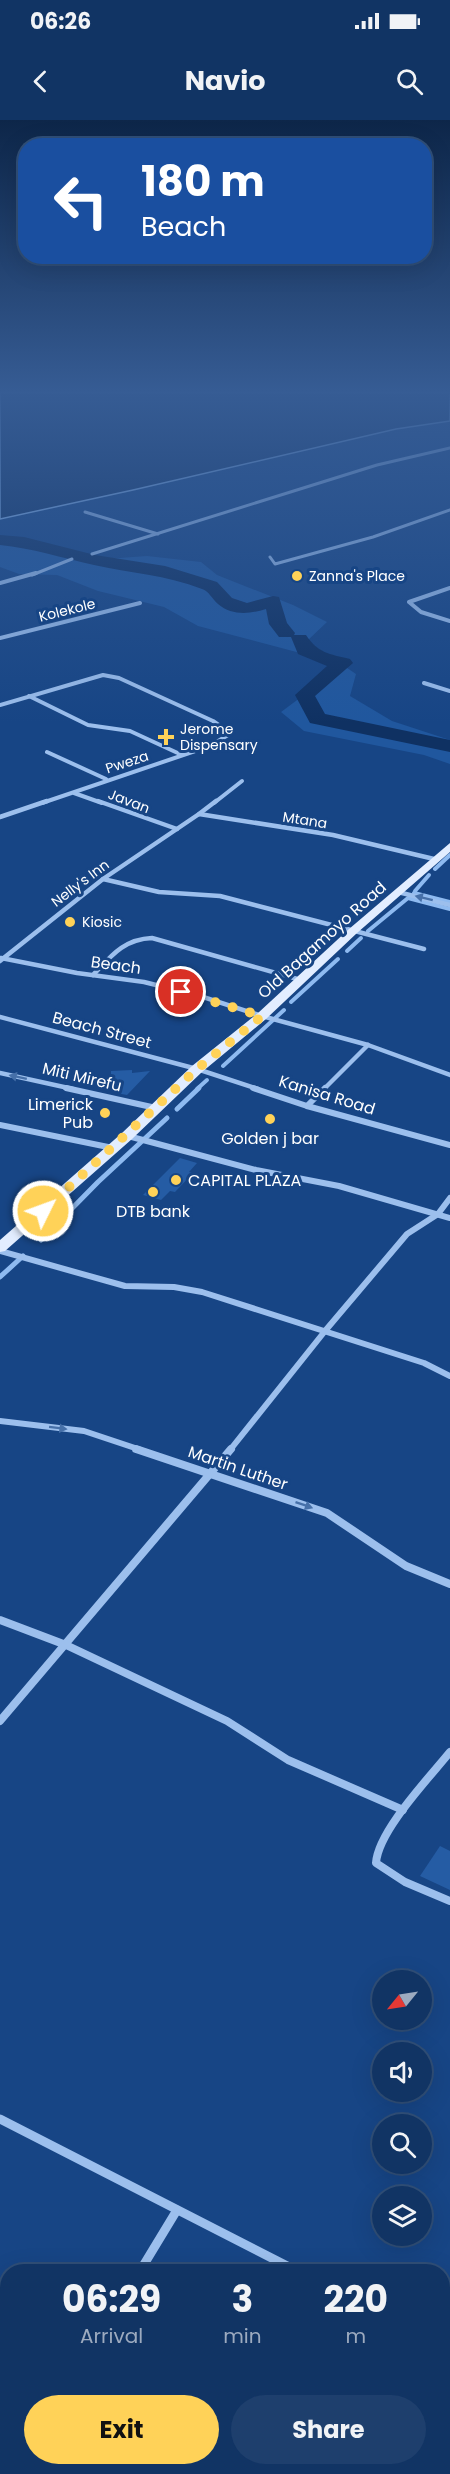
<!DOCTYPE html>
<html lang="en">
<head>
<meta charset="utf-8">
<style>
  :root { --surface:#113464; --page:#1e3f6d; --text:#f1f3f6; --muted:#9caabf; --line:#304f78; --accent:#ffd258 }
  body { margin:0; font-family:Poppins,sans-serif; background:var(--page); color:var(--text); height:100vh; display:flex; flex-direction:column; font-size:22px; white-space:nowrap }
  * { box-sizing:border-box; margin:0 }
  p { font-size:20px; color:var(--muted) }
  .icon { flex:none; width:33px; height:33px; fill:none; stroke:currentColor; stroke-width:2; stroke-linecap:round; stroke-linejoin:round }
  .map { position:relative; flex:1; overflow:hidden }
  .sheet { position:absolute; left:0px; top:2144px; width:450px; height:212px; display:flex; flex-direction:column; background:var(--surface); border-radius:24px 24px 0 0; box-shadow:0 6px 24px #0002,0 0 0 2px var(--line) }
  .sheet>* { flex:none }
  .hud { position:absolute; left:18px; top:18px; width:414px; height:126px; border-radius:24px; box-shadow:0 6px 24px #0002,0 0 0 2px var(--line); background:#1a4fa0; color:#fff; overflow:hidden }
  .needle { width:39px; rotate:240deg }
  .fabs { position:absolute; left:372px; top:1850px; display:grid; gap:12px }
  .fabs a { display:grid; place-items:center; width:60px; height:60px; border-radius:50%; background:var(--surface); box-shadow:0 6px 24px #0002,0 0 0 2px var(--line); font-size:30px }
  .pin { position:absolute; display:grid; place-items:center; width:51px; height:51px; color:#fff; margin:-26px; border:3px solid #fff; border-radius:50%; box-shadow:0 2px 6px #0007 }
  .me { position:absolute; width:66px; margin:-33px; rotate:48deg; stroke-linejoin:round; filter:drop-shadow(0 0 4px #0008) }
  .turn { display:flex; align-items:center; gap:21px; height:126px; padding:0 24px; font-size:27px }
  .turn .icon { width:78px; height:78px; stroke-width:2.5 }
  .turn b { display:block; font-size:42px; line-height:51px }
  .eta { display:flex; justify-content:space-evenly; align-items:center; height:102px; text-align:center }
  .eta b { font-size:36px; font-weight:700; line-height:42px }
  .cta { display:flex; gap:12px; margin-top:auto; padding:12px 24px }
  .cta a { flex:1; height:69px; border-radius:36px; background:var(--accent); color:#111; font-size:24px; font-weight:700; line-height:69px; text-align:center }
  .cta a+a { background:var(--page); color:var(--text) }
  .status { display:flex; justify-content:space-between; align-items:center; height:42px; padding:0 30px; background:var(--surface); direction:ltr }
  .status svg { height:16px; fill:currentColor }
  header { display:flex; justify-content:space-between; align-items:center; height:78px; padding:0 24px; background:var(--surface); font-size:27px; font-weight:700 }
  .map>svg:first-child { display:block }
  .green { fill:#20579e }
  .water { fill:#0f3162; stroke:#8ebaf0; stroke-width:1.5 }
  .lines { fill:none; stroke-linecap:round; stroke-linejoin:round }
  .stream-far1 { stroke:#8ebaf0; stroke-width:4 }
  .stream { stroke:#8ebaf0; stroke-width:5 }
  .river { fill:#0f3162; fill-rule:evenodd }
  .building { fill:#255ca4 }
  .minor-far5 { stroke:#9cbfed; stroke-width:3 }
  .minor-far4 { stroke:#9cbfed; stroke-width:4 }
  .minor-far3 { stroke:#9cbfed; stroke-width:4.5 }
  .minor-far2 { stroke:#9cbfed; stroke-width:6 }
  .minor-far1 { stroke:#9cbfed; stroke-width:8 }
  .minor { stroke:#9cbfed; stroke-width:9 }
  .primary { fill:#e2edff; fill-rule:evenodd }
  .oneway { fill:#4670a9 }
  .route { stroke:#ffd258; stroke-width:10; stroke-dasharray:0 18 }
  .poi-dot { fill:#ffd258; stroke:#174585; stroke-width:2 }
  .labels { text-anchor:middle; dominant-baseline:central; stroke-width:6; stroke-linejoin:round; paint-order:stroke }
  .far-poi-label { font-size:14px; fill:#fff; stroke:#174585; text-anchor:start }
  .far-street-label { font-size:14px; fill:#fff; stroke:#174585 }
  .street-label { font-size:16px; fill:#fff; stroke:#174585 }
  .poi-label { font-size:16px; fill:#fff; stroke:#174585 }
</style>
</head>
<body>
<div class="status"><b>06:26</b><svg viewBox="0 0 49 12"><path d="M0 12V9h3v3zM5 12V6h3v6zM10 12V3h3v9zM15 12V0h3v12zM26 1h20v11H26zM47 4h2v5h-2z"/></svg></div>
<header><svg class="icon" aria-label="back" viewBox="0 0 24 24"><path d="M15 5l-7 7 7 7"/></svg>Navio<svg class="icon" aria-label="search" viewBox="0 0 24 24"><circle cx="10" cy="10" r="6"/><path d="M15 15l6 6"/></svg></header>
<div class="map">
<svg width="450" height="2354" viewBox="0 0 450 2354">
  <rect width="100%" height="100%" fill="#174585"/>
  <!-- green -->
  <path class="green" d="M0 418 106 439 147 436 201 442 217 455 293 485 327 502 307 521 356 554 350 576 392 601 450 620V644L424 635 304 611 281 592 340 548 338 543 198 506 164 487 98 471 57 455 19 454 0 447Z"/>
  <!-- water -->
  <path class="water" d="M0 273H450V301L396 309 133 370 0 399Z"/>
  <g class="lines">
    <!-- stream-far1 -->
    <g class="stream-far1">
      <path d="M435 749 450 735"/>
      <path d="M415 771 429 755"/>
      <path d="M414 773 450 782"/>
      <path d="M368 811 408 778 450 789"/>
      <path d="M347 831 361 818"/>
      <path d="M291 882 338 839"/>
      <path d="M223 946 284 890"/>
      <path d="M197 969 207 960"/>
    </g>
    <!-- stream -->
    <g class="stream">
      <path d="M177 989 199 968"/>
      <path d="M41 1120 98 1062 167 998"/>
      <path d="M0 1157 23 1136"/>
    </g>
    <!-- river -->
    <path class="river" d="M0 415 24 417 95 435 165 446 217 462 232 478 247 483 273 476 279 477 287 503 295 513 294 515H306C318 533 329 534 350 539L353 543 315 576 325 594 450 620V632L310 603 295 575 327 546 298 534 291 517H279L269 504 266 489C250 494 232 496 218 484 212 479 209 471 202 469 166 455 130 453 94 445 62 438 32 428 0 425Z"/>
  </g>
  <!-- building -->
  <g class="building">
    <path d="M132 950V953L150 951 127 975 111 972V951Z"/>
    <path d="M180 1038 197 1043 189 1052 193 1053 175 1072 170 1071 161 1080 143 1075Z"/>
    <path d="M440 1726 450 1731V1770L420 1756Z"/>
  </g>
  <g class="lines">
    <!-- minor-far5 -->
    <g class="minor-far5">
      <path d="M85 392 158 414"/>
      <path d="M92 434 377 345 450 328"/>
      <path d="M270 437 275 444 373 417 450 390"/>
      <path d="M32 455 72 439"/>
    </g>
    <!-- minor-far4 -->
    <g class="minor-far4">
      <path d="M0 463 36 453"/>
      <path d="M450 468 409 482 421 492 450 501"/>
      <path d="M0 518 140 483"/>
      <path d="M424 563 450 571"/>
      <path d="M29 576 88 605 130 611 182 635"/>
      <path d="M0 585 103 555 119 558 213 601 226 610 228 615 210 626 42 683"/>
      <path d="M47 632 106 659"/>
      <path d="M74 673 102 683"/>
      <path d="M214 683 242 661"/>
    </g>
    <!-- minor-far3 -->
    <g class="minor-far3">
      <path d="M98 681 177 709"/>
      <path d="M199 694 216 681"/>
      <path d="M0 697 47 681"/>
      <path d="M103 759 159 772 220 776 424 829"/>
      <path d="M398 772 450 785"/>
      <path d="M1 838 77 853 144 862 200 876 262 896 368 925 450 955"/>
      <path d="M0 841 103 759 199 694 333 715 434 739"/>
      <path d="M93 855C111 836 124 819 152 818L301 860"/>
      <path d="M0 897 197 949 258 969"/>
      <path d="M0 953 73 969"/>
      <path d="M324 969 368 925"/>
    </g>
    <!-- minor-far2 -->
    <g class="minor-far2">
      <path d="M66 968 156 988"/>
      <path d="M253 968 307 986 450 1025"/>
      <path d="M307 986 325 968"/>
      <path d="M0 1005 113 1028"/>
      <path d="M128 1016 256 1050 339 1066 450 1098"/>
      <path d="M0 1131 125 1166 174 1167 202 1172 424 1243 450 1256"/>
      <path d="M0 1301 84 1311 141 1330"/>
      <path d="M230 1330 325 1211 407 1114 438 1094 450 1078"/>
    </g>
    <!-- minor-far1 -->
    <g class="minor-far1">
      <path d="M136 1329 327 1393 406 1446 450 1464"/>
      <path d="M0 1500 66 1525 227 1601 288 1640 403 1690"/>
      <path d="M0 1601 231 1329"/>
      <path d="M450 1632C429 1658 378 1711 376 1743L405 1762 450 1781"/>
    </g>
    <!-- minor -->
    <g class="minor">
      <path d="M0 1999 297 2151"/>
      <path d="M140 2151 177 2090"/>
      <path d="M442 2225 450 2228"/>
      <path d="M442 2277 450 2263"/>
      <path d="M0 2325 8 2315"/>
      <path d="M396 2354 404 2348"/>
    </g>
    <!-- primary -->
    <path class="primary" d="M450 723V732L357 813 266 899 202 952 132 1019 5 1131 0 1132V1120L122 1013 192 946 258 893 349 809Z"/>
  </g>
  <!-- one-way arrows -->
  <defs><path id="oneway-solid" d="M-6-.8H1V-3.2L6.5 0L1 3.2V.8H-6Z" transform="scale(1.5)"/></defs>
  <g class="oneway">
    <use href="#oneway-solid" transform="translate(424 778) rotate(-166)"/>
    <use href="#oneway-solid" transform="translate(18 957) rotate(-168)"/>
    <use href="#oneway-solid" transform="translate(58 1308) rotate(7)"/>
    <use href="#oneway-solid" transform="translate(304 1385) rotate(19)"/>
  </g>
  <!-- sky -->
  <linearGradient id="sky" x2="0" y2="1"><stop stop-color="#0d2649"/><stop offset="0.45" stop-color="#365c94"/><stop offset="1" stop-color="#365c94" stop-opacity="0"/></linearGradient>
  <rect width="450" height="603" fill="url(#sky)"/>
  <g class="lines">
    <!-- route -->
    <path class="route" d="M43 1091 197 949 262 896 181 872"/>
  </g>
  <!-- markers -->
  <g class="poi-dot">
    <circle cx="297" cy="456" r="6"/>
    <path d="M163 608h6v6h6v6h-6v6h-6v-6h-6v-6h6z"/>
    <circle cx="70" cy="802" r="6"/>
    <circle cx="105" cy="993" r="6"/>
    <circle cx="270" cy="999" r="6"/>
    <circle cx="176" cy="1060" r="6"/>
    <circle cx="153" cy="1072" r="6"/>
  </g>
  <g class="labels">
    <!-- far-poi labels -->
    <g class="far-poi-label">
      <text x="309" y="456">Zanna's Place</text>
      <text x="180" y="609">Jerome<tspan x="180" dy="16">Dispensary</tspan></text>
      <text x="82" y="802">Kiosic</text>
    </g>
    <!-- far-street labels -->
    <g class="far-street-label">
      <text transform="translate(67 490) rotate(-14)">Kolekole</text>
      <text transform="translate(127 642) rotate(-18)">Pweza</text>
      <text transform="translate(129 681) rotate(21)">Javan</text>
      <text transform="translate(305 700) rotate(9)">Mtana</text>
      <text transform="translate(80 763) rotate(-37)">Nelly's Inn</text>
    </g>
    <!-- street labels -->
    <g class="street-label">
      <text transform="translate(322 820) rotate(-42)">Old Bagamoyo Road</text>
      <text transform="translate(116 845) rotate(8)">Beach</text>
      <text transform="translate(102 910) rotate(15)">Beach Street</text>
      <text transform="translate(82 957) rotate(13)">Miti Mirefu</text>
      <text transform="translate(327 975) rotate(17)">Kanisa Road</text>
      <text transform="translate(238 1348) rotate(19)">Martin Luther</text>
    </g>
    <!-- poi labels -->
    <g class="poi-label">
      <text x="93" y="984" text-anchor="end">Limerick<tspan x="93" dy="18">Pub</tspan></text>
      <text x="270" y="1018">Golden j bar</text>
      <text x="188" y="1060" text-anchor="start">CAPITAL PLAZA</text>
      <text x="153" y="1091">DTB bank</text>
    </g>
  </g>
</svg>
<div class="fabs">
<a><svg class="needle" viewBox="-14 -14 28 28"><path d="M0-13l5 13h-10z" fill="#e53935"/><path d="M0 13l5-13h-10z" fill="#9caabf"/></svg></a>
<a><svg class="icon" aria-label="sound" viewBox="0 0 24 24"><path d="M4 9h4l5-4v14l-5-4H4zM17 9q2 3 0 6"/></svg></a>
<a><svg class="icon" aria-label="search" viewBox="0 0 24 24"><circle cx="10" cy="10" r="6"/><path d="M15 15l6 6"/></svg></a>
<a><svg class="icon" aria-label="layers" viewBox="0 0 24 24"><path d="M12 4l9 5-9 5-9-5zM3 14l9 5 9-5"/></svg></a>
</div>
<div class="pin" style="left:181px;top:872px;background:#d93025"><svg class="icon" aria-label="arrive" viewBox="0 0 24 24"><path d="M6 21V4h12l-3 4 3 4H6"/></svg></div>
<svg class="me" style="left:43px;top:1091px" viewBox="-20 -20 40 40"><circle r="17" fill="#ffd258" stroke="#fff" stroke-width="3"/><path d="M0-11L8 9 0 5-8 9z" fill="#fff"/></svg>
<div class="hud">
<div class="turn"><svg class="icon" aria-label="left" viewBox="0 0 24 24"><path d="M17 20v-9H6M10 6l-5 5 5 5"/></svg><div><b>180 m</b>Beach</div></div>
</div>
<section class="sheet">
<div class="eta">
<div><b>06:29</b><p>Arrival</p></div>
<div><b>3</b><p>min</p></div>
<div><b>220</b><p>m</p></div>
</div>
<div class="cta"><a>Exit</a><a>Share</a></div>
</section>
</div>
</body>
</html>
